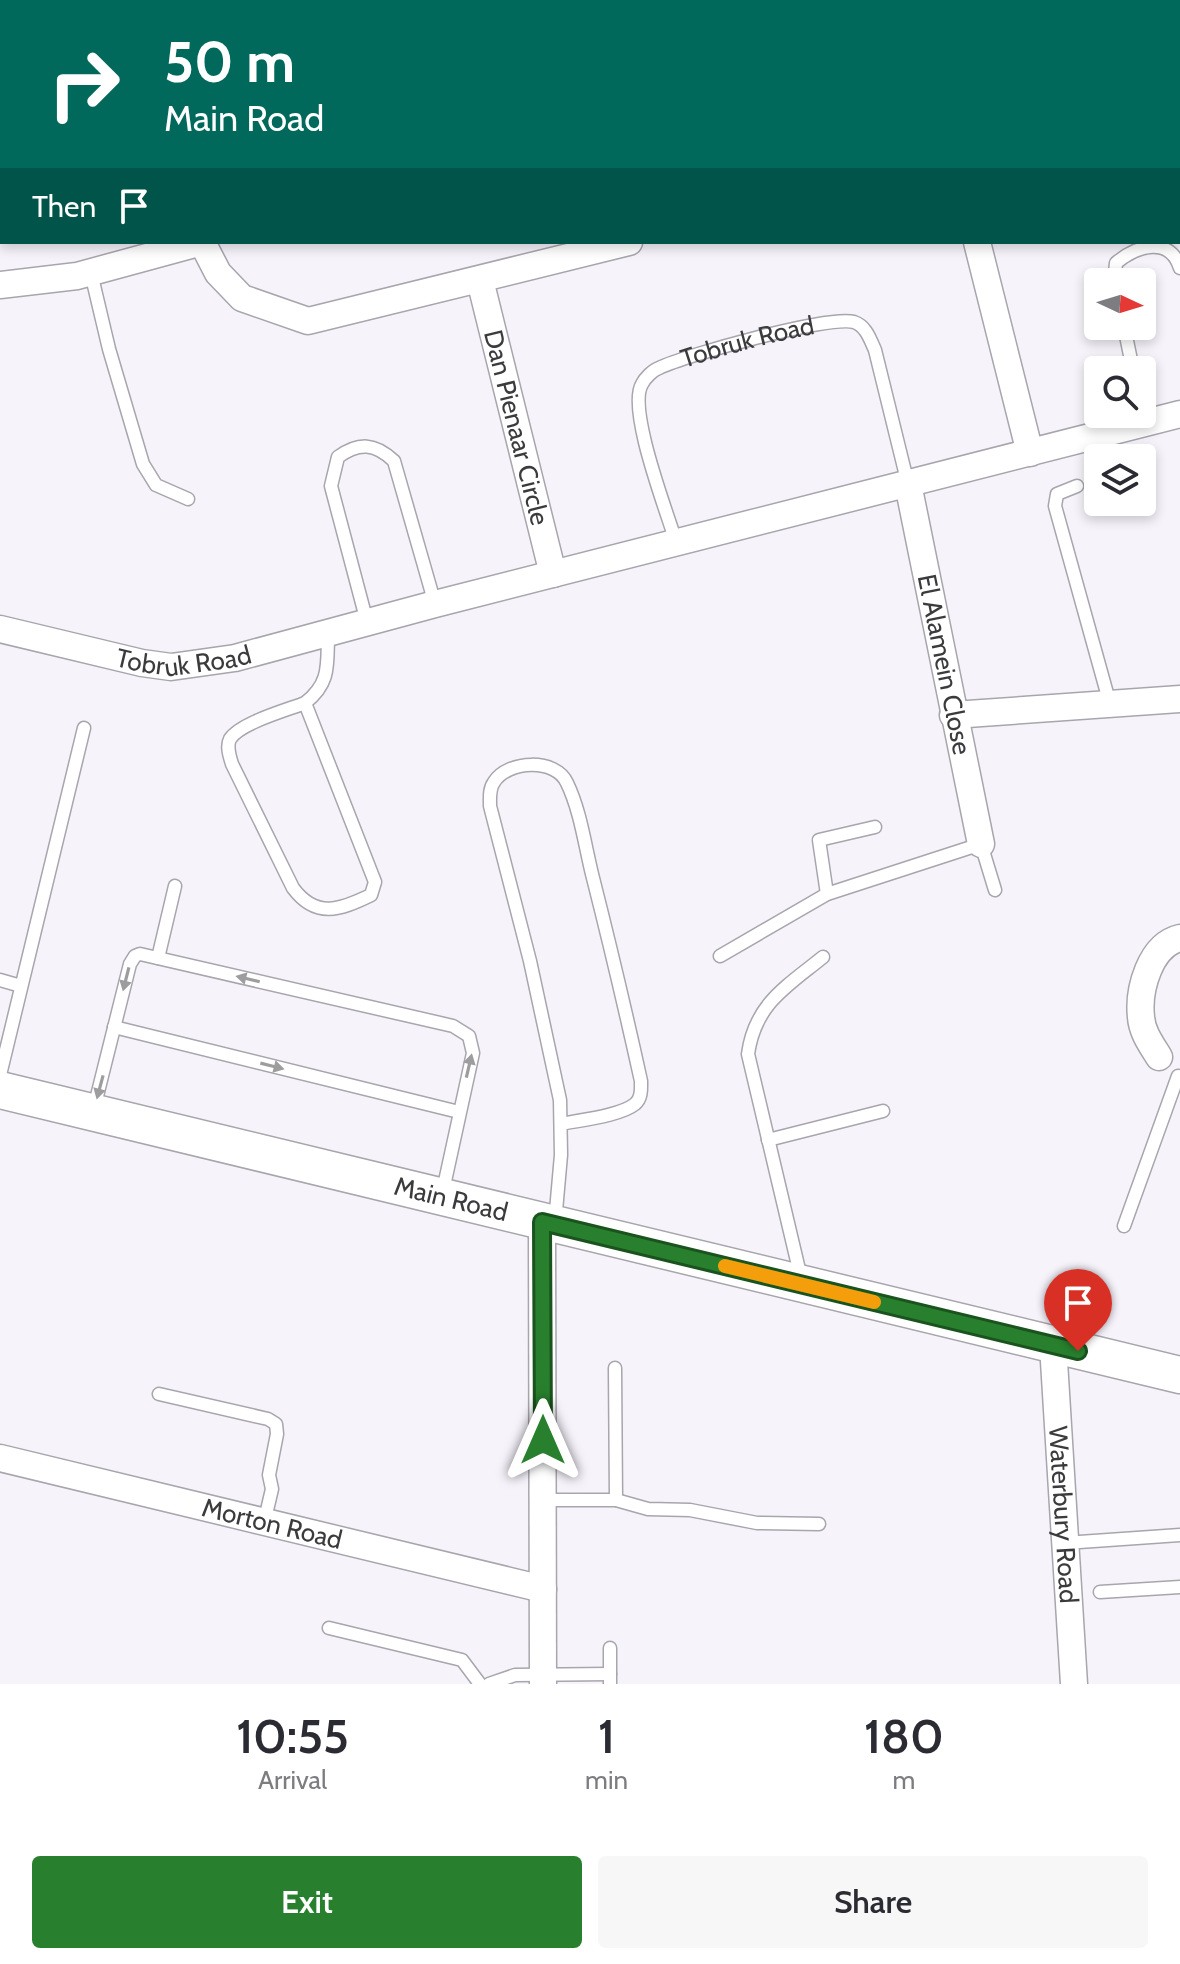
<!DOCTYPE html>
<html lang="en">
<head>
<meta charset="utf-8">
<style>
  :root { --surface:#fff; --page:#f7f7f7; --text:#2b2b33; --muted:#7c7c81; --accent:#28802e }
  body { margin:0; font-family:Cabin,sans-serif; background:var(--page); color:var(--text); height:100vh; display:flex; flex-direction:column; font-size:30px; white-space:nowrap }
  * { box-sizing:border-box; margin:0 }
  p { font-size:26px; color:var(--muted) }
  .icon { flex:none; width:44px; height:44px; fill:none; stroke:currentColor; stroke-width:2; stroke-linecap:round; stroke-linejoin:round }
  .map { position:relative; height:1684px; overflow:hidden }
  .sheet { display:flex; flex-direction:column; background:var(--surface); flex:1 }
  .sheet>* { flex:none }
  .top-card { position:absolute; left:0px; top:0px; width:1180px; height:244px; box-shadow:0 4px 12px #0003; background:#00695c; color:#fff; overflow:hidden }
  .needle { width:52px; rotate:94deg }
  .fabs { position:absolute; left:1084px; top:268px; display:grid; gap:16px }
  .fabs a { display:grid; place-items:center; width:72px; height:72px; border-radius:8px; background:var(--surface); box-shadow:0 4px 12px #0003; font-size:40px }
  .pin { position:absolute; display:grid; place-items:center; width:68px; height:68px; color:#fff; margin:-82px -34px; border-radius:50% 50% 50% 0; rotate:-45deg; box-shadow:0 0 8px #0007 }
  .pin .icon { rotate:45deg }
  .me { position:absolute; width:88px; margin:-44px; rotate:0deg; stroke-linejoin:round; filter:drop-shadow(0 0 6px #0008) }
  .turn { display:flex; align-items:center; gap:28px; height:168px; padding:0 32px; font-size:36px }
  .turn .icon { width:104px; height:104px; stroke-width:2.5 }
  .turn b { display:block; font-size:56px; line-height:68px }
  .then { display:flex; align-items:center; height:76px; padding:0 32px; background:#0003; gap:16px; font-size:30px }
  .eta { display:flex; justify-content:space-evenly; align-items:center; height:136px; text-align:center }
  .eta b { font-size:48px; font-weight:600; line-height:56px }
  .cta { display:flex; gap:16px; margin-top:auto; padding:16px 32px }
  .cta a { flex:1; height:92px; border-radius:8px; background:var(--accent); color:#fff; font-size:32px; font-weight:600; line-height:92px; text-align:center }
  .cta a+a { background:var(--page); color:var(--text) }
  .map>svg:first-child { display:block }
  .grass { fill:url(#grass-dots) }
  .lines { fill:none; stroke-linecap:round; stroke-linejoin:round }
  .lane-casing { stroke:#a8a5ad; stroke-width:15 }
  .street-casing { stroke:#a8a5ad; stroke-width:29 }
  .secondary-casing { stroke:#a8a5ad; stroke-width:39 }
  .lane { stroke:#fff; stroke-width:12 }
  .street { stroke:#fff; stroke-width:26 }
  .secondary { stroke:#fff; stroke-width:36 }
  .oneway { fill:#9d9c9e }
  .route-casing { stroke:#1a531e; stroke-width:20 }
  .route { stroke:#28802e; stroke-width:14 }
  .slow { stroke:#f59e0b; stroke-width:14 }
  .labels { text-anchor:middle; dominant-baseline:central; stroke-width:6; stroke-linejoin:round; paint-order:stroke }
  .street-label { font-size:26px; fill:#3b3a3d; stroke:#fff }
</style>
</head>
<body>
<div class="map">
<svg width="1180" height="1684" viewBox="0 0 1180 1684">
  <defs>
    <pattern id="grass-dots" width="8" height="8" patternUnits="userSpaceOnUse" patternTransform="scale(2)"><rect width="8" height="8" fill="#c7ecc0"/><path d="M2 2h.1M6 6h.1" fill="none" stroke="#accba6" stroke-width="1.8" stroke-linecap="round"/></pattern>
  </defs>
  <rect width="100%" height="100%" fill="#f6f3fb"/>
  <!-- grass -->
  <path class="grass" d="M997 0H1180V75H1178V2Z"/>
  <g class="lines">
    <!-- lane casing -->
    <g class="lane-casing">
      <g id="lane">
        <path d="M34 0 37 2"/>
        <path d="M91 273 109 349 143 464 156 485 188 499"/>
        <path d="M1114 282 1116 263C1136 246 1170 235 1180 268"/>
        <path d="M1124 326 1133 370"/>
        <path d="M1077 486 1057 494 1055 506 1110 704"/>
        <path id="s1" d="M676 542C667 512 627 409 642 384 645 378 653 370 659 368 686 355 829 315 854 322 866 326 870 339 875 350L908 484"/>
        <path d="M367 622 331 486 338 457C359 442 375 443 394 461L435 604"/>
        <path d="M305 703C287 710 240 723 230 739 226 747 230 757 232 764L293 888C316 919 340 910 371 895L375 882 305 703C331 683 327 664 328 634"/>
        <path d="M827 894 819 840 875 827"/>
        <path d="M720 956 827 894 981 844 995 890"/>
        <path d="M158 958 175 886"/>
        <path d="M0 980 21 986"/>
        <path d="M114 1027 459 1112"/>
        <path d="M0 1075 84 728"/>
        <path d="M94 1108 130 964 135 956 140 954 453 1026 469 1036 473 1053 442 1195"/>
        <path d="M768 1140 883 1111"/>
        <path d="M555 1222 561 1155 560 1100 530 961 490 806C490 797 489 789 494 782 508 760 556 758 567 783 581 812 585 847 593 878 610 945 626 1013 641 1081 641 1089 642 1098 635 1104 620 1116 580 1120 561 1124"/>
        <path d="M1124 1226 1178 1076"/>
        <path d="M801 1278 748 1054C755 1004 786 987 823 957"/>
        <path d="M615 1368 616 1500"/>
        <path d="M159 1394 268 1419 276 1424 277 1434 269 1475 272 1489 264 1523"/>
        <path d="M543 1500H616L648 1509 690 1510 757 1523 819 1524"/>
        <path d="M1065 1543 1180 1535"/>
        <path d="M1100 1592 1180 1587"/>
        <path d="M329 1628 462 1660 480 1684"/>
        <path d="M610 1648V1684"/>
        <path d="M489 1684 515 1675 610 1674"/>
      </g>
    </g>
    <!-- street casing -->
    <g class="street-casing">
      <g id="street">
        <path d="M684 0V2"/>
        <path d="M630 2 637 0"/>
        <path d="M1178 95H1180"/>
        <path d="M202 242 218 273 242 298 308 321 629 242"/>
        <path d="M977 242 1030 453"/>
        <path id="s2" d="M480 280 553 574"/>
        <path d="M0 285 77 276 202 242"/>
        <path id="s3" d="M908 484 981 844"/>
        <path id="s4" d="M0 629 142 663 171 667 235 658 435 604 1180 414"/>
        <path d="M953 715 1180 699"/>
        <path d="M1159 1057C1151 1044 1142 1032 1141 1017 1138 990 1150 945 1180 938"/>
        <path d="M542 1222 543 1684"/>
        <path id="s5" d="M1053 1345 1074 1684"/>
        <path id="s6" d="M0 1458 543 1589"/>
      </g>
    </g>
    <!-- secondary casing -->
    <g class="secondary-casing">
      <g id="secondary">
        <path id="s7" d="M0 1090 1180 1375"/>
      </g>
    </g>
    <!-- lane -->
    <use href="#lane" class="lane"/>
    <!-- street -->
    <use href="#street" class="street"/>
    <!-- secondary -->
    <use href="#secondary" class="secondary"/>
  </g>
  <!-- one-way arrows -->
  <defs><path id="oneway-solid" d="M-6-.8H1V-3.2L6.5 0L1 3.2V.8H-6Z" transform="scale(2)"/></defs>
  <g class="oneway">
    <use href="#oneway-solid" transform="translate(126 979) rotate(104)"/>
    <use href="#oneway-solid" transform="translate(248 979) rotate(-167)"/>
    <use href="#oneway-solid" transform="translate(272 1066) rotate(14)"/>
    <use href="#oneway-solid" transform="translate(469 1066) rotate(-77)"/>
    <use href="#oneway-solid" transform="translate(100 1087) rotate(105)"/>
  </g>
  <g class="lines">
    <!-- route casing -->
    <g class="route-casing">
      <path id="route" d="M543 1440 542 1222 1078 1351"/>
    </g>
    <!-- route -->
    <use href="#route" class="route"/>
    <!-- slow -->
    <path class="slow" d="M725 1266 874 1302"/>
  </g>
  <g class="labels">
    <!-- street labels -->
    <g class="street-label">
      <text stroke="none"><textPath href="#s1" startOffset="280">Tobruk Road</textPath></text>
      <text stroke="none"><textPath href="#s2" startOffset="152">Dan Pienaar Circle</textPath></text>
      <text stroke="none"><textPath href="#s4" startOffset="188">Tobruk Road</textPath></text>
      <text stroke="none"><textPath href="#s3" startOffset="184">El Alamein Close</textPath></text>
      <text stroke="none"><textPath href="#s7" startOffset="464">Main Road</textPath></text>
      <text stroke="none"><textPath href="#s5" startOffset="170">Waterbury Road</textPath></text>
      <text stroke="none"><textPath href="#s6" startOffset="280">Morton Road</textPath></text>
    </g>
  </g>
</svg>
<div class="fabs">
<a><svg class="needle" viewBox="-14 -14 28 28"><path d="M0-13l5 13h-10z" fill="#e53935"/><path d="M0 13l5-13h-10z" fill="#7c7c81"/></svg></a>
<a><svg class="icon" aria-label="search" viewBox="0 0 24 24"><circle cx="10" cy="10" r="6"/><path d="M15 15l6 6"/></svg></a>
<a><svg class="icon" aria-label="layers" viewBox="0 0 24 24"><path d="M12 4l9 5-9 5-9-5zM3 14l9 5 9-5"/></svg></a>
</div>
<div class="pin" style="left:1078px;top:1351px;background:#d93025"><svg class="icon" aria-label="arrive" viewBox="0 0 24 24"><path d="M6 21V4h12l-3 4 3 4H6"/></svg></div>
<svg class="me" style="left:543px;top:1440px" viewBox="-20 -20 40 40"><path d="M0-17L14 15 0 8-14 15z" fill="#28802e" stroke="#fff" stroke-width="4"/></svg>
<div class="top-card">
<div class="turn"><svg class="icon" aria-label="right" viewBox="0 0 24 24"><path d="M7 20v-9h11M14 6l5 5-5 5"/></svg><div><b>50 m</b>Main Road</div></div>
<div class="then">Then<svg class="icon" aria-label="arrive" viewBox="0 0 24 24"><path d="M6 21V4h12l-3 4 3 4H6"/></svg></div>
</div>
</div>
<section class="sheet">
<div class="eta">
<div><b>10:55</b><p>Arrival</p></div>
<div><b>1</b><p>min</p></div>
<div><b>180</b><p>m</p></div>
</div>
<div class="cta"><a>Exit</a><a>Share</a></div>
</section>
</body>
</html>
